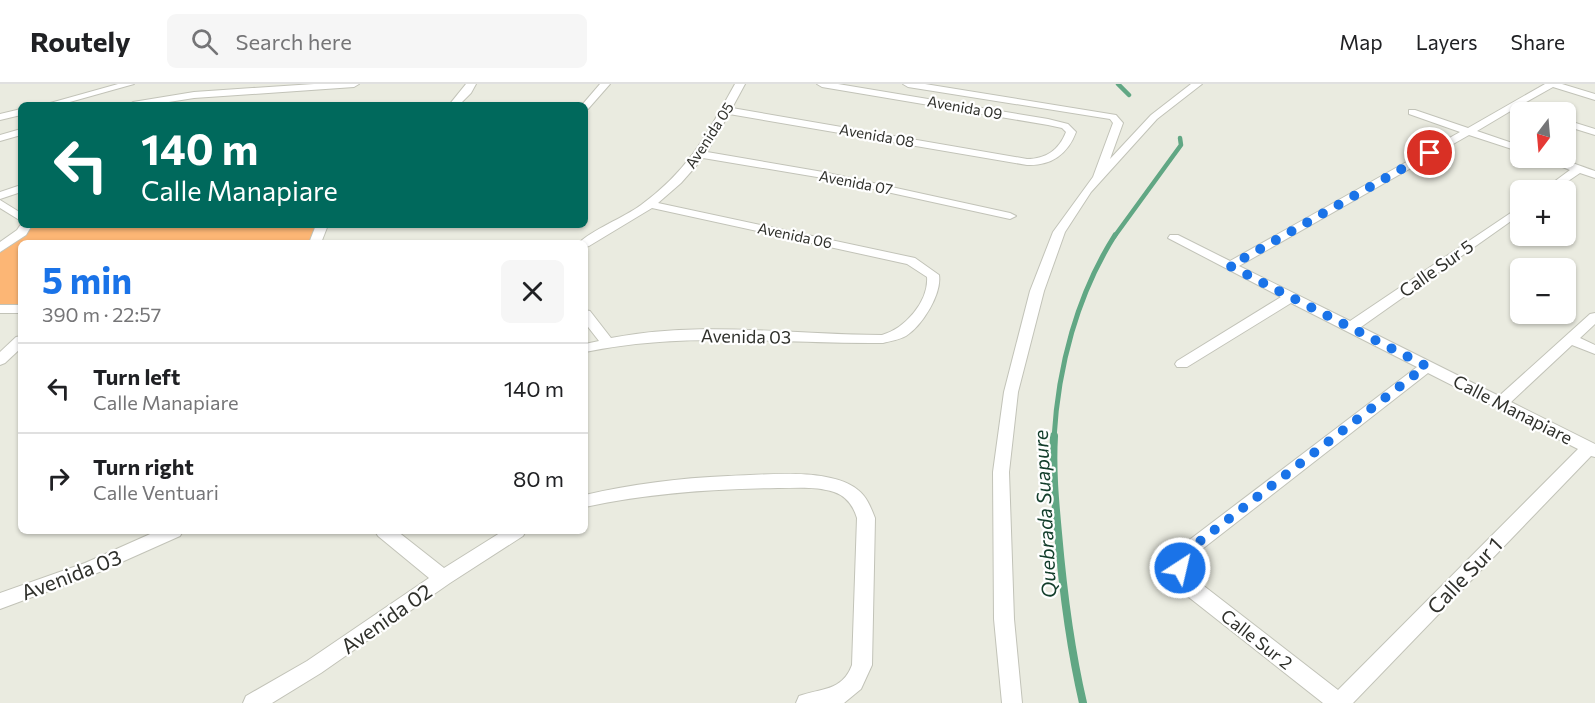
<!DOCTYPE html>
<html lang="en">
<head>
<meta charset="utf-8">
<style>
  :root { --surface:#fff; --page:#f6f6f6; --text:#202124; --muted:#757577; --line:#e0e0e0; --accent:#1a73e8 }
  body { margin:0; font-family:Commissioner,sans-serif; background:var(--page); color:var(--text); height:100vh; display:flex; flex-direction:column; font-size:22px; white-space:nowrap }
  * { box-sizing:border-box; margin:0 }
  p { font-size:20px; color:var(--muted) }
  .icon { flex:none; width:33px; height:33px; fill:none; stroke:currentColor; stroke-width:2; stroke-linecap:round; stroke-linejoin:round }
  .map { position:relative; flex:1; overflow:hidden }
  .drawer { position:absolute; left:18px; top:156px; width:570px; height:294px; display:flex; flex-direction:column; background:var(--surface); border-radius:9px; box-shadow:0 2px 4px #0004 }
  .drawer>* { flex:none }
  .banner { position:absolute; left:18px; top:18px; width:570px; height:126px; border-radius:9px; box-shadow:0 2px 4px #0004; background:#00695c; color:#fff; overflow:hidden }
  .needle { width:39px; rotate:196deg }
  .buttons { position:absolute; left:1510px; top:18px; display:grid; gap:12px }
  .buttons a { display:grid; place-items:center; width:66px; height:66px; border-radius:9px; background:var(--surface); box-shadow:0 2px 4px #0004; font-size:30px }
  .pin { position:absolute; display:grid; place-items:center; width:51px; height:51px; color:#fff; margin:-26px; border:3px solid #fff; border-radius:50%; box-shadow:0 2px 6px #0007 }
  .me { position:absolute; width:66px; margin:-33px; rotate:35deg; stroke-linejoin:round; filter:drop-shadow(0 0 4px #0008) }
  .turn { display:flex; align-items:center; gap:21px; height:126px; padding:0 24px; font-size:27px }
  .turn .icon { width:78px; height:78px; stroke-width:2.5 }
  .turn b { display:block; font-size:42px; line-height:51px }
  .round { display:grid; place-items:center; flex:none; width:63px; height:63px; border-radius:9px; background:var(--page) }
  .summary { display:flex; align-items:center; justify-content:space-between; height:102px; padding:0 24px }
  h1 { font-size:36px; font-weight:700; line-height:45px; color:var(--accent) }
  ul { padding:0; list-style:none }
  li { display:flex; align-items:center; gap:18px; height:90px; padding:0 24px; border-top:2px solid var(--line) }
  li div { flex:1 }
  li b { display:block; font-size:22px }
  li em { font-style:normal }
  header { display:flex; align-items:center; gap:36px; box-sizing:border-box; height:84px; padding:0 30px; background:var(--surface); border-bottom:2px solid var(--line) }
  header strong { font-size:28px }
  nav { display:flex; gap:33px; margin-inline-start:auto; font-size:21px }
  .search { width:420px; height:54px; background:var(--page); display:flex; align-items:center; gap:15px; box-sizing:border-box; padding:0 21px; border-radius:9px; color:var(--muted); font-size:22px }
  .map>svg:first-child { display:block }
  .green { fill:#fcb675 }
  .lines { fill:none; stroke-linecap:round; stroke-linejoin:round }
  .stream-far2 { stroke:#61a784; stroke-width:4.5 }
  .stream-far1 { stroke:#61a784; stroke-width:5 }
  .stream { stroke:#61a784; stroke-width:8 }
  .street-casing { stroke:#c2c3b8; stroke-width:2 }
  .street { fill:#fff; fill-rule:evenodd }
  .route { stroke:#1a73e8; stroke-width:10; stroke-dasharray:0 18 }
  .labels { text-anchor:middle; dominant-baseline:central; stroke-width:4.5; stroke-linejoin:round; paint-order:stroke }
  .far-street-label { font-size:15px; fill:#2f302b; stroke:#fff }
  .street-label { font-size:18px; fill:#2f302b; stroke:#fff }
  .water-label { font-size:20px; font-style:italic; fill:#123d2a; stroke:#fff }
  .near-street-label { font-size:21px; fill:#2f302b; stroke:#fff }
</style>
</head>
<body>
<header>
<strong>Routely</strong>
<div class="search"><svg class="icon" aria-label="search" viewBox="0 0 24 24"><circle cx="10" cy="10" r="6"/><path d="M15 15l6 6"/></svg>Search here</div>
<nav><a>Map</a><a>Layers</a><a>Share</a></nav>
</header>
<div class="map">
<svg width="1595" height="619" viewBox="0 0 1595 619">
  <rect width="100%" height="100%" fill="#eaebe0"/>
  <!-- green -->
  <path class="green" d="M26 141H322L315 159H21V225H0V164Z"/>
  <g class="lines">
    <!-- stream-far2 -->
    <g class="stream-far2">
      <path d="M1118 0 1129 11"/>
      <path d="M1114 153 1181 61 1180 54"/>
    </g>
    <!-- stream-far1 -->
    <path class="stream-far1" d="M1054 354C1058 283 1077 211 1115 151"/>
    <!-- stream -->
    <path class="stream" d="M1054 352C1052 385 1055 417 1058 449 1063 507 1070 563 1083 619"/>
    <!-- street casing -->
    <g class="street-casing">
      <g id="street">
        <path d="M118 0H134L59 21H43Z"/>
        <path d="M314 0H359L354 3 194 14 150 21H128L133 18 194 8Z"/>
        <path d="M466 0H476L471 9 459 21H449Z"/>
        <path d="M600 0H610L588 25 585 26V21H582Z"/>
        <path d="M735 0H745L732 24 1027 75C1046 75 1059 66 1066 48L1062 44 1048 41 822 3 817 0H838L1048 35 1068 40 1076 48C1068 70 1051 82 1027 81L729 30 707 68 823 88 1010 129 1016 132 1010 135 823 94 703 74 681 99 658 119 915 174 939 191C942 210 922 242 906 252 899 256 890 257 883 259 781 260 686 247 585 268V260L599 257 585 239V226L590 227 611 254C700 236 793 251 882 251 905 245 929 217 927 193L907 180 652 124 589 162 585 163V159H579C590 147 625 133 641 121 690 85 707 50 735 0Z"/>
        <path d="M903 0H925L1116 31 1123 39 1110 75 1151 31 1191 0H1202L1157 35 1091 108 1065 148 1044 207 1018 308 1009 388 1014 535 1022 619H1002L994 535 993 388 1004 308 1030 207 1053 148 1093 93 1113 39 1110 35 908 3Z"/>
        <path d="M1545 0H1562L1595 10V16L1553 3 1521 21 1537 26 1538 28 1514 25 1477 47 1521 62V68L1469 51 1239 182 1350 237 1521 122V130L1361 243 1499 312 1590 230 1595 229V240L1580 254 1595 261V270L1572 261 1511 318 1595 360V373L1591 372 1353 619H1323L1186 511C1173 494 1168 481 1180 463L1417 283 1291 219 1187 283H1177L1175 280 1177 277 1281 213 1168 154 1170 151H1178L1230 177 1460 48 1409 30V26H1415L1468 44ZM1428 289 1578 365 1338 606 1200 499C1193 491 1187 484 1192 473Z"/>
        <path d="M21 25V31L0 36V30Z"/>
        <path d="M1566 36 1595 45V51L1566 42Z"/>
        <path d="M21 45V51L0 57V51Z"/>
        <path d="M1540 74C1559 72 1577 81 1595 87V94L1580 89 1555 106H1543L1570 86Z"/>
        <path d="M21 101V108L0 115V108Z"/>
        <path d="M0 116 21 129V137L0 124Z"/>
        <path d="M21 140 32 141 26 151 0 168V158L17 146Z"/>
        <path d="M316 141H328L321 159H309Z"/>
        <rect x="0" y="221" width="21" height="8"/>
        <path d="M21 252V264L5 279 0 281V268L16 253Z"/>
        <path d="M728 392C763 391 830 383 858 406 867 413 871 424 875 434L872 581 861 605 844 619H796L799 612C820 604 842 608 852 581L857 434C853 421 846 412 834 408 816 402 796 404 778 404 713 405 649 409 585 423V411C632 400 680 394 728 392Z"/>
        <path d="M157 447H183L180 452 97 489 0 525V509L85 479Z"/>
        <path d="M375 447H397L444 484 503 447H526L523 452 450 499 321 589 272 619H243L246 612 307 577 429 494 378 452Z"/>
      </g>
    </g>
    <!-- street -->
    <use href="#street" class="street"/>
  </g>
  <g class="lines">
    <!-- route -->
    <path class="route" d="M1180 484 1181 475 1186 468 1426 282 1230 182 1430 69"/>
  </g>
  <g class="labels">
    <!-- far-street labels -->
    <g class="far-street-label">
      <text transform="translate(965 23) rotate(10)">Avenida 09</text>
      <text transform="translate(709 51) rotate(-57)">Avenida 05</text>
      <text transform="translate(877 51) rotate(10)">Avenida 08</text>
      <text transform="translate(856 98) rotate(11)">Avenida 07</text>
      <text transform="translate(795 151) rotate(12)">Avenida 06</text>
    </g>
    <!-- street labels -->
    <g class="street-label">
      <text transform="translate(1436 184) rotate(-35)">Calle Sur 5</text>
      <text transform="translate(746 252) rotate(1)">Avenida 03</text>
      <text transform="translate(1513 325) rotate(27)">Calle Manapiare</text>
      <text transform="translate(1257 555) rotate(38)">Calle Sur 2</text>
    </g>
    <!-- water labels -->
    <g class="water-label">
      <text transform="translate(1044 430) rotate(-93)">Quebrada Suapure</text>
    </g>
    <!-- near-street labels -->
    <g class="near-street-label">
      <text transform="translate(71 490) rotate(-21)">Avenida 03</text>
      <text transform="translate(1464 491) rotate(-46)">Calle Sur 1</text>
      <text transform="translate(386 534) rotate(-35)">Avenida 02</text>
    </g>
  </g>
</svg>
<div class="buttons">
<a><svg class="needle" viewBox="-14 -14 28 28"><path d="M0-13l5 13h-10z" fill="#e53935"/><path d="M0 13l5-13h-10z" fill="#757577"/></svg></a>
<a>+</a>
<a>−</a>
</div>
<div class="pin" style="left:1430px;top:69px;background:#d93025"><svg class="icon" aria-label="arrive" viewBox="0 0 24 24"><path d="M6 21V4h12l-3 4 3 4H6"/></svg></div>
<svg class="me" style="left:1180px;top:484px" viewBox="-20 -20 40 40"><circle r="17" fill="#1a73e8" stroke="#fff" stroke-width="3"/><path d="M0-11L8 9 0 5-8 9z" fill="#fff"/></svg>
<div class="banner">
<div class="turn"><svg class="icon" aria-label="left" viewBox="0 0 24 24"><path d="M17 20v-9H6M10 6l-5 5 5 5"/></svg><div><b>140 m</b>Calle Manapiare</div></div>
</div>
<section class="drawer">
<div class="summary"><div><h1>5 min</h1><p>390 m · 22:57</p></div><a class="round"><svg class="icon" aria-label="close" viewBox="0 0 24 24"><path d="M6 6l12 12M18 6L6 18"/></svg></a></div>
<ul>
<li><svg class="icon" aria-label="left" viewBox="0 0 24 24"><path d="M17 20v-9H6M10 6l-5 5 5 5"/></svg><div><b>Turn left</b><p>Calle Manapiare</p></div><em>140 m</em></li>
<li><svg class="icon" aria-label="right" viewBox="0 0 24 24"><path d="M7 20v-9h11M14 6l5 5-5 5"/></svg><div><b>Turn right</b><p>Calle Ventuari</p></div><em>80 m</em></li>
</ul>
</section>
</div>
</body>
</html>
